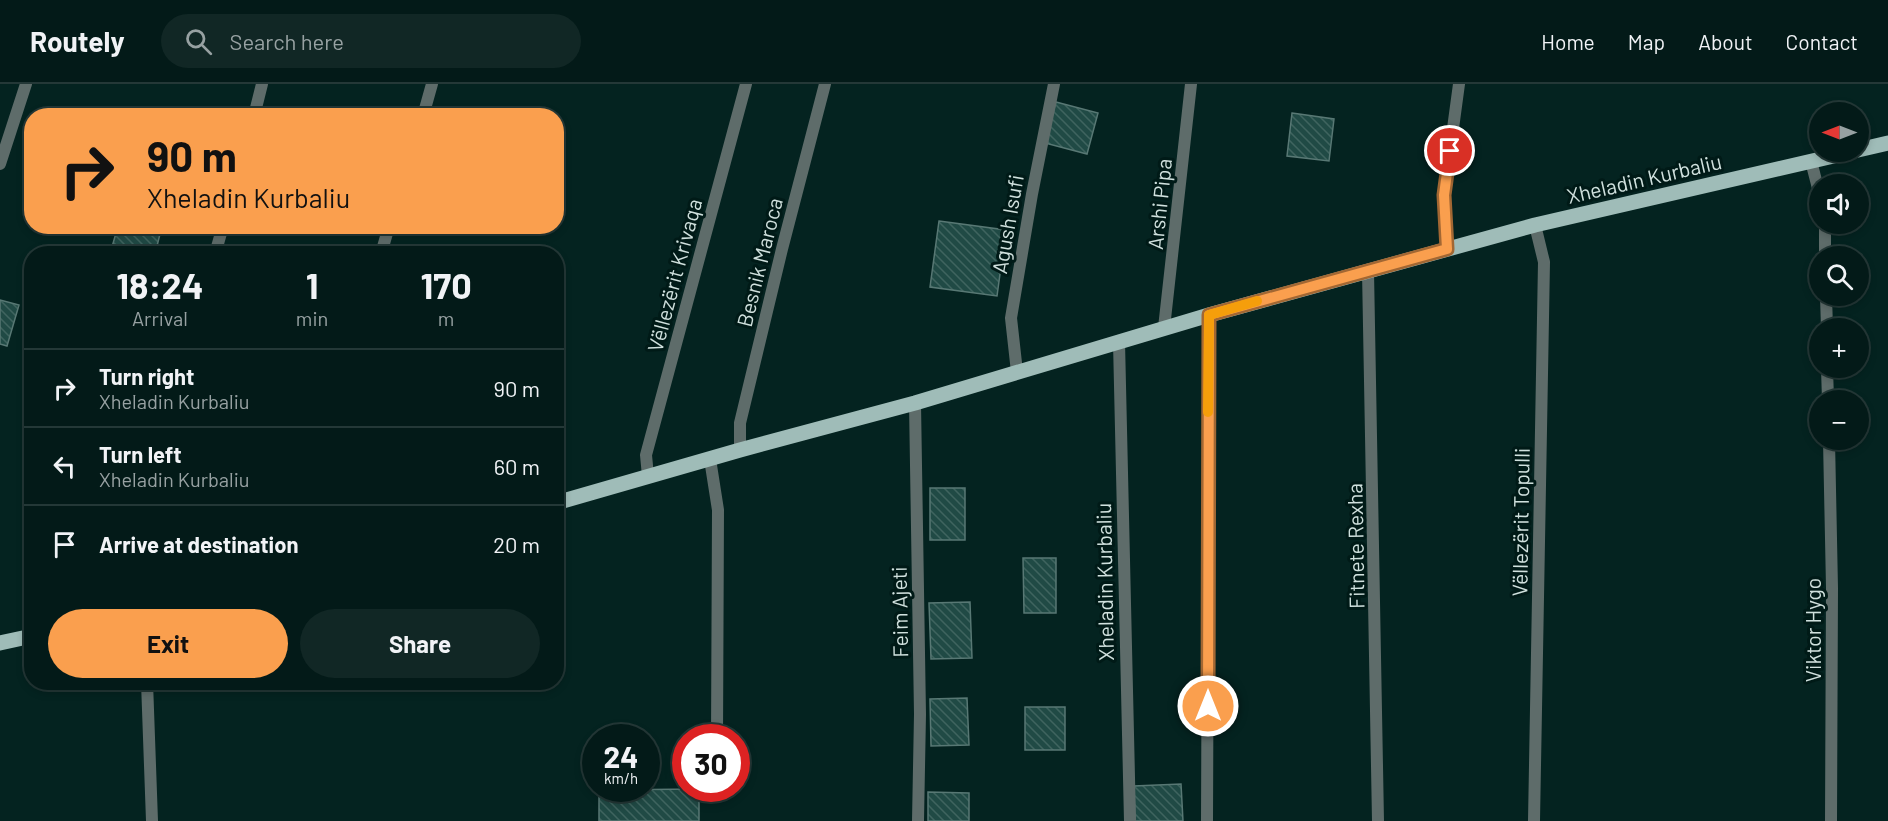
<!DOCTYPE html>
<html lang="en">
<head>
<meta charset="utf-8">
<style>
  :root { --surface:#031a18; --page:#112725; --text:#f1f3f6; --muted:#97a1a2; --line:#243837; --accent:#fa9f4e }
  body { margin:0; font-family:Barlow,sans-serif; background:var(--page); color:var(--text); height:100vh; display:flex; flex-direction:column; font-size:22px; white-space:nowrap }
  * { box-sizing:border-box; margin:0 }
  p { font-size:20px; color:var(--muted) }
  .icon { flex:none; width:33px; height:33px; fill:none; stroke:currentColor; stroke-width:2; stroke-linecap:round; stroke-linejoin:round }
  .map { position:relative; flex:1; overflow:hidden }
  .side { position:absolute; left:24px; top:162px; width:540px; height:444px; display:flex; flex-direction:column; background:var(--surface); border-radius:24px; box-shadow:0 3px 9px #0003,0 0 0 2px var(--line) }
  .side>* { flex:none }
  .top-card { position:absolute; left:24px; top:24px; width:540px; height:126px; border-radius:24px; box-shadow:0 3px 9px #0003,0 0 0 2px var(--line); background:#fa9f4e; color:#111; overflow:hidden }
  .needle { width:39px; rotate:270deg }
  .fabs { position:absolute; left:1809px; top:18px; display:grid; gap:12px }
  .fabs a { display:grid; place-items:center; width:60px; height:60px; border-radius:50%; background:var(--surface); box-shadow:0 3px 9px #0003,0 0 0 2px var(--line); font-size:30px }
  .speed { position:absolute; left:582px; top:640px; display:flex; gap:12px; font-size:30px; font-weight:700; text-align:center }
  .speed>* { display:grid; place-content:center; width:78px; height:78px; border-radius:50%; background:var(--surface); box-shadow:0 3px 9px #0003,0 0 0 2px var(--line); line-height:1 }
  .speed small { font-size:15px; font-weight:400 }
  .speed .limit { border:9px solid #d22; background:#fff; color:#111 }
  .pin { position:absolute; display:grid; place-items:center; width:51px; height:51px; color:#fff; margin:-26px; border:3px solid #fff; border-radius:50%; box-shadow:0 2px 6px #0007 }
  .me { position:absolute; width:66px; margin:-33px; rotate:0deg; stroke-linejoin:round; filter:drop-shadow(0 0 4px #0008) }
  .turn { display:flex; align-items:center; gap:21px; height:126px; padding:0 24px; font-size:27px }
  .turn .icon { width:78px; height:78px; stroke-width:2.5 }
  .turn b { display:block; font-size:42px; line-height:51px }
  .eta { display:flex; justify-content:space-evenly; align-items:center; height:102px; text-align:center }
  .eta b { font-size:36px; font-weight:700; line-height:42px }
  .primary-button { display:flex; gap:12px; margin-top:auto; padding:12px 24px }
  .primary-button a { flex:1; height:69px; border-radius:36px; background:var(--accent); color:#111; font-size:24px; font-weight:700; line-height:69px; text-align:center }
  .primary-button a+a { background:var(--page); color:var(--text) }
  ul { padding:0; list-style:none }
  li { display:flex; align-items:center; gap:18px; height:78px; padding:0 24px; border-top:2px solid var(--line) }
  li div { flex:1 }
  li b { display:block; font-size:22px }
  li em { font-style:normal }
  header { display:flex; align-items:center; gap:36px; box-sizing:border-box; height:84px; padding:0 30px; background:var(--surface); border-bottom:2px solid var(--line) }
  header strong { font-size:28px }
  nav { display:flex; gap:33px; margin-inline-start:auto; font-size:21px }
  .search { width:420px; height:54px; background:var(--page); display:flex; align-items:center; gap:15px; box-sizing:border-box; padding:0 21px; border-radius:33px; color:var(--muted); font-size:22px }
  .map>svg:first-child { display:block }
  .building { fill:url(#building-back-hatch); stroke:#587874; stroke-width:1.5 }
  .lines { fill:none; stroke-linecap:round; stroke-linejoin:round }
  .street { stroke:#5e6c6a; stroke-width:12 }
  .primary { stroke:#9fbcb8; stroke-width:15 }
  .route-casing { stroke:#a26733; stroke-width:15 }
  .route { stroke:#fa9f4e; stroke-width:10 }
  .slow { stroke:#f59e0b; stroke-width:10 }
  .labels { text-anchor:middle; dominant-baseline:central; stroke-width:6; stroke-linejoin:round; paint-order:stroke }
  .street-label { font-size:21px; fill:#d0e1de; stroke:#001a17 }
</style>
</head>
<body>
<header>
<strong>Routely</strong>
<div class="search"><svg class="icon" aria-label="search" viewBox="0 0 24 24"><circle cx="10" cy="10" r="6"/><path d="M15 15l6 6"/></svg>Search here</div>
<nav><a>Home</a><a>Map</a><a>About</a><a>Contact</a></nav>
</header>
<div class="map">
<svg width="1888" height="737" viewBox="0 0 1888 737">
  <defs>
    <pattern id="building-back-hatch" width="6" height="6" patternUnits="userSpaceOnUse" patternTransform="scale(1.5)"><rect width="6" height="6" fill="#204a45"/><path d="M-1 5l2 2M0 0l6 6M5-1l2 2" fill="none" stroke="#3f645f"/></pattern>
  </defs>
  <rect width="100%" height="100%" fill="#042320"/>
  <!-- building -->
  <g class="building">
    <path d="M1056 18 1098 29 1087 70 1045 59Z"/>
    <path d="M1292 29 1334 35 1329 77 1287 72Z"/>
    <path d="M939 137 1006 146 997 212 930 203Z"/>
    <path d="M118 142H162L155 170H110Z"/>
    <path d="M0 216 19 221 7 262 0 260Z"/>
    <rect x="930" y="404" width="35" height="52"/>
    <path d="M1023 474H1056V529H1024Z"/>
    <path d="M970 518 972 574 931 575 929 519Z"/>
    <path d="M967 614 969 661 931 662 930 615Z"/>
    <rect x="1025" y="623" width="40" height="43"/>
    <path d="M1181 700 1183 737H1135L1134 702Z"/>
    <path d="M699 705V737H599V706Z"/>
    <path d="M928 708 969 709V737H928Z"/>
  </g>
  <g class="lines">
    <!-- street -->
    <g class="street">
      <path d="M254 32 262 0"/>
      <path d="M423 32 432 0"/>
      <path d="M1811 77 1820 112"/>
      <path d="M0 80 26 0"/>
      <path d="M1825 140V172"/>
      <path d="M1447 165 1444 111 1459 0"/>
      <path d="M215 170 223 142"/>
      <path d="M381 170 389 142"/>
      <path d="M1368 187 1378 737"/>
      <path d="M1826 212 1827 244"/>
      <path d="M1164 244 1191 0"/>
      <path d="M1119 258 1130 737"/>
      <path d="M1827 284 1828 316"/>
      <path d="M1017 288 1011 234 1032 110 1054 0"/>
      <path d="M915 319 920 630 918 737"/>
      <path d="M1829 356 1832 504 1831 737"/>
      <path d="M740 366V339L782 165 825 0"/>
      <path d="M710 375 718 426 717 654"/>
      <path d="M648 392 646 371 746 0"/>
      <path d="M147 598 152 737"/>
      <path d="M1207 737 1209 231"/>
      <path d="M1534 737 1544 178 1535 141"/>
    </g>
    <!-- primary -->
    <g class="primary">
      <path d="M1858 66 1888 59"/>
      <path d="M556 419 740 366 915 319 1209 231 1535 141 1851 68"/>
      <path d="M0 559 32 552"/>
    </g>
  </g>
  <g class="lines">
    <!-- route casing -->
    <g class="route-casing">
      <path id="route" d="M1208 622 1209 231 1447 165 1444 111 1450 67"/>
    </g>
    <!-- route -->
    <use href="#route" class="route"/>
    <!-- slow -->
    <path class="slow" d="M1208 328 1209 231 1257 217"/>
  </g>
  <g class="labels">
    <!-- street labels -->
    <g class="street-label">
      <text transform="translate(1644 94) rotate(-13)">Xheladin Kurbaliu</text>
      <text transform="translate(1159 120) rotate(-84)">Arshi Pipa</text>
      <text transform="translate(1007 140) rotate(-80)">Agush Isufi</text>
      <text transform="translate(759 178) rotate(-76)">Besnik Maroca</text>
      <text transform="translate(674 191) rotate(-75)">Vëllezërit Krivaqa</text>
      <text transform="translate(1520 438) rotate(-89)">Vëllezërit Topulli</text>
      <text transform="translate(1355 462) rotate(-91)">Fitnete Rexha</text>
      <text transform="translate(1104 498) rotate(-91)">Xheladin Kurbaliu</text>
      <text transform="translate(899 528) rotate(-91)">Feim Ajeti</text>
      <text transform="translate(1812 546) rotate(-90)">Viktor Hygo</text>
    </g>
  </g>
</svg>
<div class="fabs">
<a><svg class="needle" viewBox="-14 -14 28 28"><path d="M0-13l5 13h-10z" fill="#e53935"/><path d="M0 13l5-13h-10z" fill="#97a1a2"/></svg></a>
<a><svg class="icon" aria-label="sound" viewBox="0 0 24 24"><path d="M4 9h4l5-4v14l-5-4H4zM17 9q2 3 0 6"/></svg></a>
<a><svg class="icon" aria-label="search" viewBox="0 0 24 24"><circle cx="10" cy="10" r="6"/><path d="M15 15l6 6"/></svg></a>
<a>+</a>
<a>−</a>
</div>
<div class="speed"><div>24<small>km/h</small></div><div class="limit">30</div></div>
<div class="pin" style="left:1450px;top:67px;background:#d93025"><svg class="icon" aria-label="arrive" viewBox="0 0 24 24"><path d="M6 21V4h12l-3 4 3 4H6"/></svg></div>
<svg class="me" style="left:1208px;top:622px" viewBox="-20 -20 40 40"><circle r="17" fill="#fa9f4e" stroke="#fff" stroke-width="3"/><path d="M0-11L8 9 0 5-8 9z" fill="#fff"/></svg>
<div class="top-card">
<div class="turn"><svg class="icon" aria-label="right" viewBox="0 0 24 24"><path d="M7 20v-9h11M14 6l5 5-5 5"/></svg><div><b>90 m</b>Xheladin Kurbaliu</div></div>
</div>
<section class="side">
<div class="eta">
<div><b>18:24</b><p>Arrival</p></div>
<div><b>1</b><p>min</p></div>
<div><b>170</b><p>m</p></div>
</div>
<ul>
<li><svg class="icon" aria-label="right" viewBox="0 0 24 24"><path d="M7 20v-9h11M14 6l5 5-5 5"/></svg><div><b>Turn right</b><p>Xheladin Kurbaliu</p></div><em>90 m</em></li>
<li><svg class="icon" aria-label="left" viewBox="0 0 24 24"><path d="M17 20v-9H6M10 6l-5 5 5 5"/></svg><div><b>Turn left</b><p>Xheladin Kurbaliu</p></div><em>60 m</em></li>
<li><svg class="icon" aria-label="arrive" viewBox="0 0 24 24"><path d="M6 21V4h12l-3 4 3 4H6"/></svg><div><b>Arrive at destination</b></div><em>20 m</em></li>
</ul>
<div class="primary-button"><a>Exit</a><a>Share</a></div>
</section>
</div>
</body>
</html>
